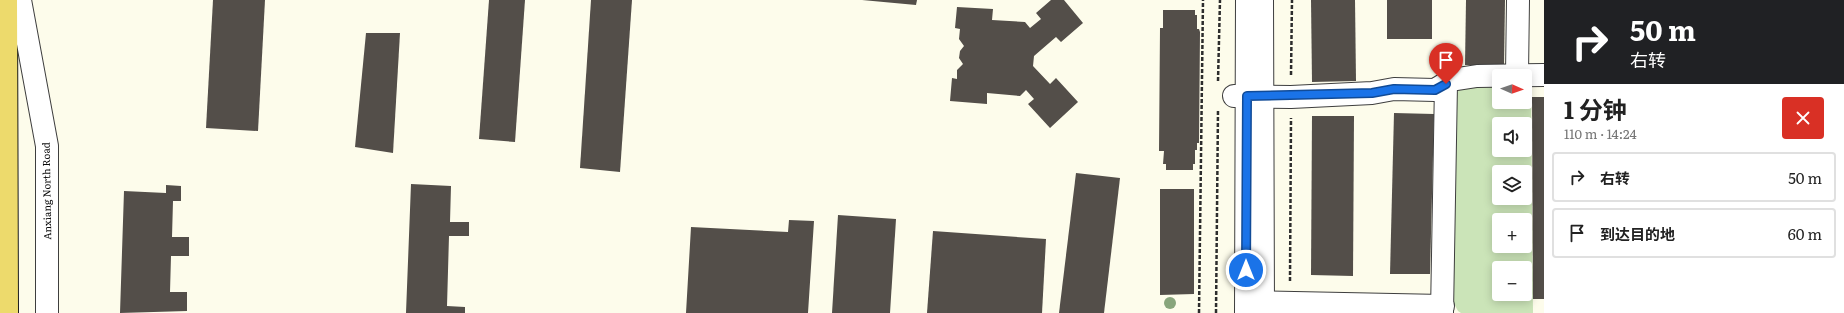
<!DOCTYPE html>
<html lang="zh">
<head>
<meta charset="utf-8">
<style>
  :root { --surface:#fff; --page:#f2f2f2; --text:#222; --muted:#767676; --line:#e0e0e0 }
  body { margin:0; font-family:Literata,"Noto Sans SC",serif; background:var(--page); color:var(--text); height:100vh; display:flex; flex-direction:column; font-size:15px; white-space:nowrap }
  * { box-sizing:border-box; margin:0 }
  p { font-size:13px; color:var(--muted) }
  .icon { flex:none; width:22px; height:22px; fill:none; stroke:currentColor; stroke-width:2; stroke-linecap:round; stroke-linejoin:round }
  .map { position:relative; flex:1; overflow:hidden }
  .drawer { display:flex; flex-direction:column; background:var(--surface); width:300px }
  .drawer>* { flex:none }
  .hud { background:#202124; color:#fff; overflow:hidden }
  .needle { width:26px; rotate:92deg }
  .buttons { position:absolute; left:1492px; top:69px; display:grid; gap:8px }
  .buttons a { display:grid; place-items:center; width:40px; height:40px; border-radius:4px; background:var(--surface); box-shadow:0 2px 10px #0003; font-size:20px }
  .pin { position:absolute; display:grid; place-items:center; width:34px; height:34px; color:#fff; margin:-41px -17px; border-radius:50% 50% 50% 0; rotate:-45deg; box-shadow:0 0 4px #0007 }
  .pin .icon { rotate:45deg }
  .me { position:absolute; width:44px; margin:-22px; rotate:0deg; stroke-linejoin:round; filter:drop-shadow(0 0 3px #0008) }
  .turn { display:flex; align-items:center; gap:14px; height:84px; padding:0 20px; font-size:18px }
  .turn .icon { width:52px; height:52px; stroke-width:2.5 }
  .turn b { display:block; font-size:28px; line-height:34px }
  .round { display:grid; place-items:center; flex:none; width:42px; height:42px; border-radius:4px; background:var(--page) }
  .headline { display:flex; align-items:center; justify-content:space-between; height:68px; padding:0 20px }
  h1 { font-size:24px; font-weight:700; line-height:30px }
  ul { padding:0; list-style:none }
  li { display:flex; align-items:center; gap:12px; height:50px; margin:0 8px 6px; padding:0 12px; border:2px solid var(--line); border-radius:4px }
  li div { flex:1 }
  li b { display:block; font-size:15px }
  li em { font-style:normal }
  main { display:flex; flex:1; min-height:0 }
  .map>svg:first-child { display:block }
  .green { fill:#cbe4b8; fill-rule:evenodd }
  .building { fill:#534e49 }
  .lines { fill:none; stroke-linecap:round; stroke-linejoin:round }
  .minor-casing { stroke:#3e3e3e; stroke-width:24 }
  .major-casing { stroke:#1c1c1c; stroke-width:24 }
  .path { stroke:#2d2d2d; stroke-width:2.5; stroke-dasharray:4 2; stroke-linecap:butt }
  .minor { stroke:#fff; stroke-width:22 }
  .major { stroke:#edda6c; stroke-width:22 }
  .tree { fill:#88a57c }
  .route-casing { stroke:#114b97; stroke-width:10 }
  .route { stroke:#1a73e8; stroke-width:7 }
  .labels { text-anchor:middle; dominant-baseline:central; stroke-width:4; stroke-linejoin:round; paint-order:stroke }
  .street-label { font-size:10px; fill:#0b0b0b; stroke:#fff }
</style>
</head>
<body>
<main>
<div class="map">
<svg width="1544" height="313" viewBox="0 0 1544 313">
  <rect width="100%" height="100%" fill="#fdfceb"/>
  <!-- green -->
  <path class="green" d="M1499 85V102H1525V85H1531L1533 313H1461L1458 311 1453 302 1456 95 1460 88ZM1499 124H1525V150H1499ZM1499 172H1525V198H1499ZM1499 220H1525V246H1499ZM1499 268H1525V294H1499Z"/>
  <!-- building -->
  <g class="building">
    <path d="M213 0H265L258 131 206 128Z"/>
    <path d="M489 0H525L515 142 479 139Z"/>
    <path d="M591 0H632L620 172 580 168Z"/>
    <path d="M862 0H917L916 5Z"/>
    <path d="M1051 0H1064L1083 23 1061 42 1056 37 1034 56 1033 66 1050 84 1056 78 1078 102 1050 128 1028 104 1034 99 1026 90 1020 96 987 93V104L950 101 952 78 957 79V70L963 64 959 58 960 51 964 46 959 39 960 29 955 28 957 7 993 9 992 20 1025 22 1030 28 1041 19 1036 13Z"/>
    <path d="M1311 0H1355L1356 81 1312 82Z"/>
    <rect x="1387" y="0" width="45" height="39"/>
    <path d="M1466 0H1505L1504 66 1465 65Z"/>
    <path d="M1163 10H1195V15H1197V29H1199L1200 32 1199 143H1197V150H1195V164H1193V170H1166V164H1163L1164 151H1159L1160 28H1163Z"/>
    <path d="M366 33H400L393 153 355 147Z"/>
    <path d="M1532 97H1544V299H1533Z"/>
    <path d="M1394 113 1434 114 1430 274H1390Z"/>
    <path d="M1312 116H1354L1353 276 1311 275Z"/>
    <path d="M1076 173 1120 178 1104 313H1059Z"/>
    <path d="M411 184 451 186 450 222H469V236H449L447 306 465 307V313H406Z"/>
    <path d="M166 185 181 186V201H173L172 237H189V256H171L170 292H187V311L120 313 124 191 166 193Z"/>
    <path d="M1160 189H1194V294L1160 295Z"/>
    <path d="M838 215 896 219 890 313H832Z"/>
    <path d="M789 220 814 221 808 313H686L691 227 788 232Z"/>
    <path d="M933 231 1046 239 1042 313H927Z"/>
  </g>
  <g class="lines">
    <!-- minor casing -->
    <g class="minor-casing">
      <g id="minor">
        <path d="M20 0 47 146V313"/>
        <path d="M1262 0 1263 313"/>
        <path d="M1517 74 1518 0"/>
        <path d="M1234 96 1291 97 1372 93 1394 89 1435 90 1451 80 1477 76 1544 75"/>
        <path d="M1248 302 1443 306"/>
        <path d="M1246 313 1247 0"/>
        <path d="M1442 313 1446 83"/>
      </g>
    </g>
    <!-- major casing -->
    <g class="major-casing">
      <path id="major" d="M6 0 7 313"/>
    </g>
    <!-- path -->
    <g class="path">
      <path d="M1291 75 1292 0"/>
      <path d="M1218 81 1220 0"/>
      <path d="M1290 281 1291 118"/>
      <path d="M1199 313 1203 0"/>
      <path d="M1216 313 1218 110"/>
    </g>
    <!-- minor -->
    <use href="#minor" class="minor"/>
    <!-- major -->
    <use href="#major" class="major"/>
  </g>
  <!-- trees -->
  <circle class="tree" cx="1170" cy="303" r="6"/>
  <g class="lines">
    <!-- route casing -->
    <g class="route-casing">
      <path id="route" d="M1246 270 1247 96 1372 93 1394 89 1435 90 1446 84"/>
    </g>
    <!-- route -->
    <use href="#route" class="route"/>
  </g>
  <g class="labels">
    <!-- street labels -->
    <g class="street-label">
      <text transform="translate(46 191) rotate(-91)">Anxiang North Road</text>
    </g>
  </g>
</svg>
<div class="buttons">
<a><svg class="needle" viewBox="-14 -14 28 28"><path d="M0-13l5 13h-10z" fill="#e53935"/><path d="M0 13l5-13h-10z" fill="#767676"/></svg></a>
<a><svg class="icon" aria-label="sound" viewBox="0 0 24 24"><path d="M4 9h4l5-4v14l-5-4H4zM17 9q2 3 0 6"/></svg></a>
<a><svg class="icon" aria-label="layers" viewBox="0 0 24 24"><path d="M12 4l9 5-9 5-9-5zM3 14l9 5 9-5"/></svg></a>
<a>+</a>
<a>−</a>
</div>
<div class="pin" style="left:1446px;top:84px;background:#d93025"><svg class="icon" aria-label="arrive" viewBox="0 0 24 24"><path d="M6 21V4h12l-3 4 3 4H6"/></svg></div>
<svg class="me" style="left:1246px;top:270px" viewBox="-20 -20 40 40"><circle r="17" fill="#1a73e8" stroke="#fff" stroke-width="3"/><path d="M0-11L8 9 0 5-8 9z" fill="#fff"/></svg>
</div>
<section class="drawer">
<div class="hud">
<div class="turn"><svg class="icon" aria-label="right" viewBox="0 0 24 24"><path d="M7 20v-9h11M14 6l5 5-5 5"/></svg><div><b>50 m</b>右转</div></div>
</div>
<div class="headline"><div><h1>1 分钟</h1><p>110 m · 14:24</p></div><a class="round" style="background:#d93025;color:#fff"><svg class="icon" aria-label="close" viewBox="0 0 24 24"><path d="M6 6l12 12M18 6L6 18"/></svg></a></div>
<ul>
<li><svg class="icon" aria-label="right" viewBox="0 0 24 24"><path d="M7 20v-9h11M14 6l5 5-5 5"/></svg><div><b>右转</b></div><em>50 m</em></li>
<li><svg class="icon" aria-label="arrive" viewBox="0 0 24 24"><path d="M6 21V4h12l-3 4 3 4H6"/></svg><div><b>到达目的地</b></div><em>60 m</em></li>
</ul>
</section>
</main>
</body>
</html>
